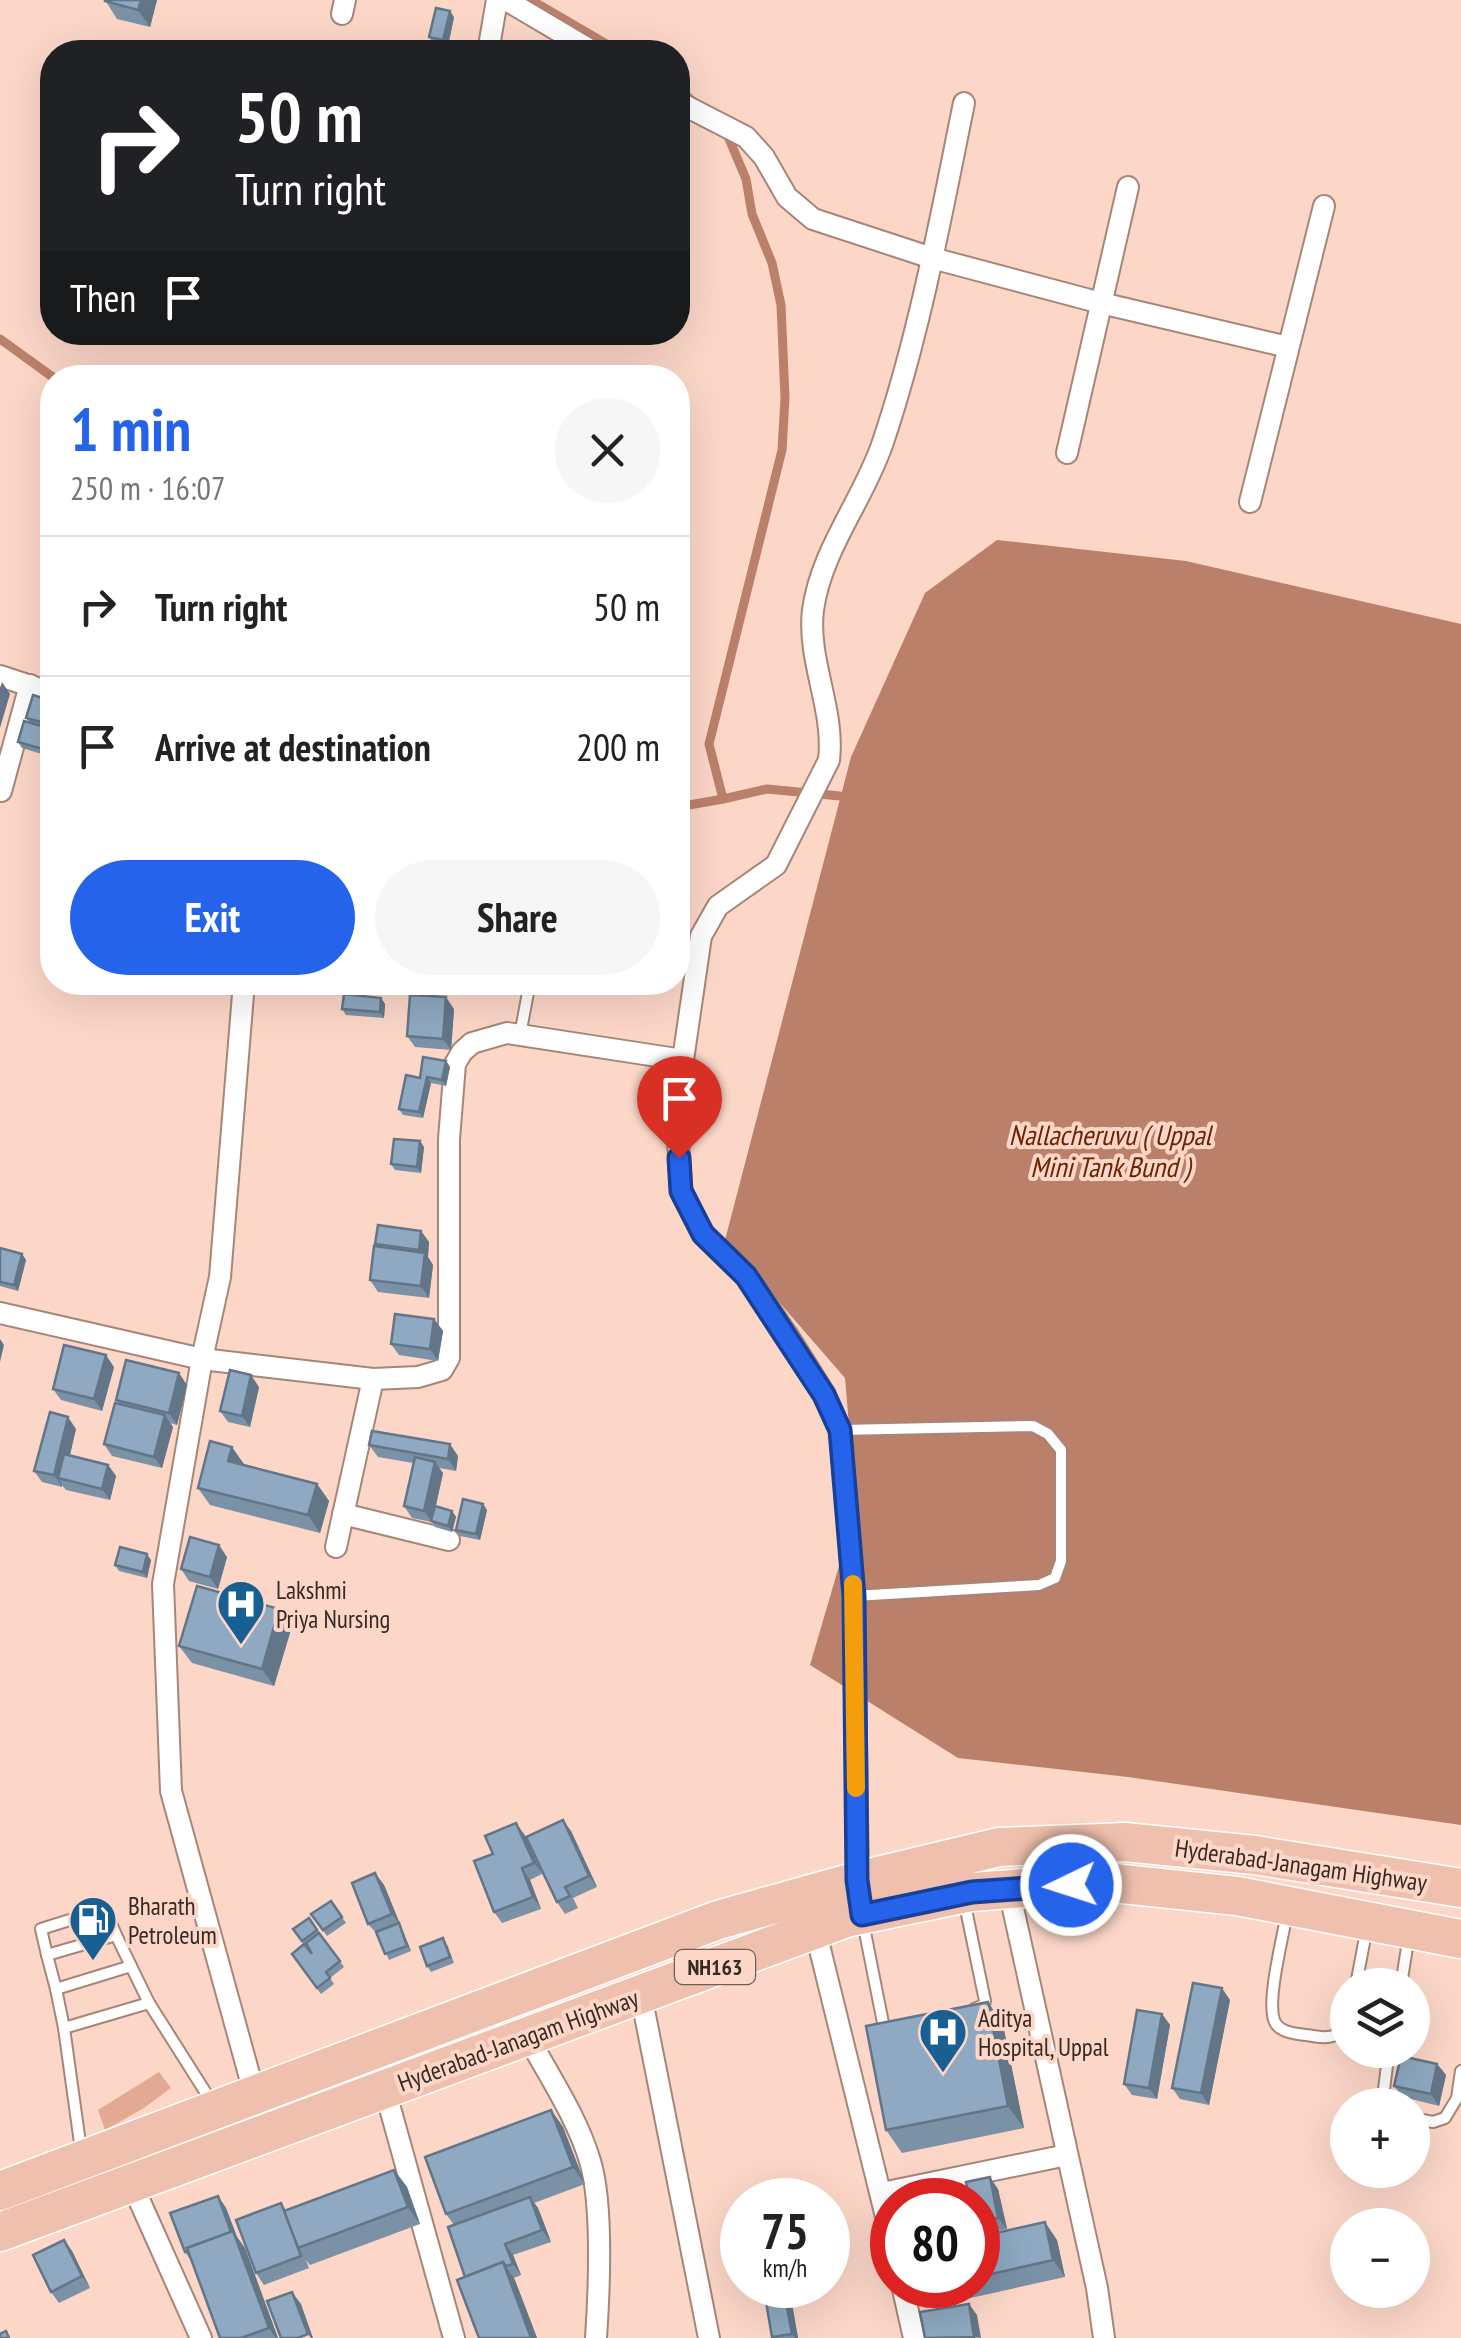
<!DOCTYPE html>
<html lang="en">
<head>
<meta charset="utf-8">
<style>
  :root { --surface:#fff; --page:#f6f6f6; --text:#222; --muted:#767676; --line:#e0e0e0; --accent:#2563eb }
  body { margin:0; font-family:"PT Sans Narrow",sans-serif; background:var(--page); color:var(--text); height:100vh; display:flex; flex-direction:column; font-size:38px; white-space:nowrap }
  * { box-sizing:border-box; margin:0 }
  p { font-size:32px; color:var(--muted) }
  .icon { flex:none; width:55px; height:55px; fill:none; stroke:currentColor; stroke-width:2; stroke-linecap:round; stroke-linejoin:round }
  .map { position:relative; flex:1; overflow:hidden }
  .details { position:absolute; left:40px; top:365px; width:650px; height:630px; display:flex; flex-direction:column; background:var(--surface); border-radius:40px; box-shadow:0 10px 40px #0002 }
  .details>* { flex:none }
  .banner { position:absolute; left:40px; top:40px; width:650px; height:305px; border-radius:40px; box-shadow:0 10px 40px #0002; background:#202124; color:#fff; overflow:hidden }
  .tools { position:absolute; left:1330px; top:1968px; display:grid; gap:20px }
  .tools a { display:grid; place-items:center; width:100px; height:100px; border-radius:50%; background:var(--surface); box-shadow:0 10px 40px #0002; font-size:50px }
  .speed { position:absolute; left:720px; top:2178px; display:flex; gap:20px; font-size:50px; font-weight:700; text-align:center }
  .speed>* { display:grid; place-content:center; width:130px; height:130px; border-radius:50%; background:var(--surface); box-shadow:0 10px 40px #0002; line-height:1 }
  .speed small { font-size:25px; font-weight:400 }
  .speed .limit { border:15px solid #d22; background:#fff; color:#111 }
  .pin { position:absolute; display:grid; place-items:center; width:85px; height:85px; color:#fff; margin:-102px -42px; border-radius:50% 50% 50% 0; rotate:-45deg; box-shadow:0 0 10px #0007 }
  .pin .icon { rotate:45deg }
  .me { position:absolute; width:110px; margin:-55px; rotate:266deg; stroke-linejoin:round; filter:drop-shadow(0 0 8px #0008) }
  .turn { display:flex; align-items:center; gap:35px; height:210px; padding:0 30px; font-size:45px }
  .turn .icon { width:130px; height:130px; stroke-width:2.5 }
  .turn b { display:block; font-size:70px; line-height:85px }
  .then { display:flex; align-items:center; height:95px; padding:0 30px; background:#0003; gap:20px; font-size:38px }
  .round { display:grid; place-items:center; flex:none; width:105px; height:105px; border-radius:52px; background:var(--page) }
  .summary { display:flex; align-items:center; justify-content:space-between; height:170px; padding:0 30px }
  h1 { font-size:60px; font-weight:600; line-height:75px; color:var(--accent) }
  .action { display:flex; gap:20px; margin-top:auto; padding:20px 30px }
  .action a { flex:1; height:115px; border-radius:60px; background:var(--accent); color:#fff; font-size:40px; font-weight:600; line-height:115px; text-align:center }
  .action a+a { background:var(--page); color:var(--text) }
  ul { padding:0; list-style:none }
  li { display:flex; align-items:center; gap:30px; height:140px; padding:0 30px; border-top:2px solid var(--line) }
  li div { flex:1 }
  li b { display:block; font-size:38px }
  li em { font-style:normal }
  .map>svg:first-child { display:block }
  .green { fill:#e3a992 }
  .water { fill:#bb8069 }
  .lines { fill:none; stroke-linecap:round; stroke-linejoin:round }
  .stream { stroke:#bb8069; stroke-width:9 }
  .lane-casing { stroke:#a78578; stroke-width:14 }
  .street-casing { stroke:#a78578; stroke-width:24 }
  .highway-casing { stroke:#fff; stroke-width:41 }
  .lane { stroke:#fff; stroke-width:10 }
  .street { stroke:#fff; stroke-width:20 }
  .highway { stroke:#efc0ad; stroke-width:38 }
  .wall { fill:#7a91a6 }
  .shaded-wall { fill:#637687 }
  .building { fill:#8ea9c1; stroke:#637687; stroke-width:2.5 }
  .route-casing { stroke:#184099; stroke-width:25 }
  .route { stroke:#2563eb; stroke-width:18 }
  .slow { stroke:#f59e0b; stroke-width:18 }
  .labels { text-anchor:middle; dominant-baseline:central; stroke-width:8; stroke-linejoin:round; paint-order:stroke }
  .shield { fill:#fcd7c8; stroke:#725d54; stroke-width:2.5 }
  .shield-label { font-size:22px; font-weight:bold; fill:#372923 }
  .poi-label { font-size:25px; fill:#372923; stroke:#fcd7c8; text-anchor:start }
  .street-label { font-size:25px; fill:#372923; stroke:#fcd7c8 }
  .water-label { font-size:28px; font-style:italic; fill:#6b2400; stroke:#fcd7c8 }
</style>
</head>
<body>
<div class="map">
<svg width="1461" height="2338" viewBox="0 0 1461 2338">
  <rect width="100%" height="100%" fill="#fcd7c8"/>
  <!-- green -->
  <path class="green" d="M159 2072 171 2088 144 2108 105 2130 98 2110Z"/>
  <!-- water -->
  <path class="water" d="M997 540 1186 561 1461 624V1825L1128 1777 958 1758 810 1665 856 1508 845 1378 725 1240 851 757 925 593Z"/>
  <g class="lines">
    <!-- stream -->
    <g class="stream">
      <path d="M531 0 620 52"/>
      <path d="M678 88 695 103"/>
      <path d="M727 134 746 179 752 214 772 263 781 305 785 398 782 450 709 744 723 799 767 789 840 796"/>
      <path d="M0 339 54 378"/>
      <path d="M678 807 723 799"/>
    </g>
    <!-- lane casing -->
    <g class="lane-casing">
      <g id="lane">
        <path d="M520 1035 530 982"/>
        <path d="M840 1430 1033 1426 1048 1434 1061 1450V1561L1055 1578 1039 1585 854 1596"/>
        <path d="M964 1900 985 2001 984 2005 974 2009"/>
        <path d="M1287 1912C1284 1934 1264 2007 1276 2024 1283 2034 1301 2034 1313 2036 1329 2039 1339 2037 1348 2023"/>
        <path d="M863 1922 883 2023 885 2028 889 2027"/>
        <path d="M47 1955 41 1929 105 1909 116 1935"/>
        <path d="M1356 1985 1367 1927"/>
        <path d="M1401 1985 1409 1935"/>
        <path d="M56 1989 47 1955 116 1935 131 1966"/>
        <path d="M64 2028 56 1989 131 1966 149 2003"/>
        <path d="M1382 2105 1389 2050"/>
        <path d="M1412 2118 1433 2122 1445 2118 1457 2098 1461 2071"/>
        <path d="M81 2150 64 2028 149 2003 211 2101"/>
      </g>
    </g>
    <!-- street casing -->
    <g class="street-casing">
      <g id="street">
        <path d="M506 0 594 52"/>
        <path d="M342 14 345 0"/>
        <path d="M488 52 497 0"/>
        <path d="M678 102 746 137 764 157 787 197 813 219 932 258 1101 303 1288 347"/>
        <path d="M1067 453 1128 187"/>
        <path d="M1250 502 1324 206"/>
        <path d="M0 676 52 693"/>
        <path d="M1 791 30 685"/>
        <path d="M244 982 220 1277 202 1359 163 1584 171 1791 255 2096"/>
        <path d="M683 1060 677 1125 681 1191 703 1234 746 1275 788 1336 825 1395 840 1430 854 1596 858 1886"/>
        <path d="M0 1313 202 1359 373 1379 418 1377 442 1370 449 1358V1139L455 1064 462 1052 472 1043 507 1033 683 1060 701 936 718 906 776 865 829 760C835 709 807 661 813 610 821 550 864 499 883 442 920 332 941 216 964 103"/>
        <path d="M343 1514 449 1540"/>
        <path d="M336 1547 373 1379"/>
        <path d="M1009 1890 1097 2288 1104 2338"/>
        <path d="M815 1929 892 2241"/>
        <path d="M641 1995 709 2338"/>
        <path d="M528 2037C549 2076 577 2117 590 2161 603 2203 599 2293 596 2338"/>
        <path d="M385 2090 454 2338"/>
        <path d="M132 2184 201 2338"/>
        <path d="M882 2193 1067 2155"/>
        <path d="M902 2285 914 2338"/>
      </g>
    </g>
    <!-- highway casing -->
    <g class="highway-casing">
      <g id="highway">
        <path d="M0 2191 718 1920 857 1881 999 1847 1125 1842 1255 1855 1461 1888"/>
        <path d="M0 2232 846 1918 972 1892 1103 1882 1237 1896 1461 1939"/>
      </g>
    </g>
    <!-- lane -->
    <use href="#lane" class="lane"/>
    <!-- street -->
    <use href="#street" class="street"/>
    <!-- highway -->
    <use href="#highway" class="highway"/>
  </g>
  <!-- wall -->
  <g class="wall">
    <path d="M105 0H157L150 27 117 19Z"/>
    <path d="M454 17 448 46 433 43 429 37Z"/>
    <path d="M52 701V757L22 748 18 742 30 723 26 718Z"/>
    <path d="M381 998 385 1004 384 1018 346 1015 342 1009Z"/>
    <path d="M454 1009 451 1050 415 1047 407 1036Z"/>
    <path d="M446 1061 450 1067 446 1086 431 1083 423 1118 403 1115 399 1109 420 1078Z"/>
    <path d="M420 1141 424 1147 421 1173 395 1170 391 1164Z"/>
    <path d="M421 1231 429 1242 428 1257 433 1265 429 1298 378 1292 370 1280 377 1247 375 1244Z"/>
    <path d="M0 1248 22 1254 26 1260 18 1291 0 1286Z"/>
    <path d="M434 1319 443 1331 438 1361 399 1355 391 1344Z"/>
    <path d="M114 1367 102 1411 61 1400 53 1389Z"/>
    <path d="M187 1385 177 1425 170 1423 173 1427 162 1468 112 1456 104 1444 118 1404 116 1400Z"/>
    <path d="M259 1387 250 1427 228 1422 220 1411Z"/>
    <path d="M76 1429 70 1455 108 1465 116 1476 110 1500 66 1490 62 1485V1487L42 1482 34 1471Z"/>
    <path d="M369 1445 458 1456 456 1471 439 1468 443 1473 436 1506 452 1511 456 1517 452 1532 435 1527 432 1522 412 1518 404 1506 413 1463 378 1457Z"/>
    <path d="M244 1464 317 1484 329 1501 320 1533 210 1505 198 1488Z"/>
    <path d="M483 1504 487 1510 480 1540 460 1536 456 1530Z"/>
    <path d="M227 1557 218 1589 189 1581 181 1569Z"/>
    <path d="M151 1560 147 1578 119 1571 115 1565Z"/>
    <path d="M292 1626 274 1686 192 1663 179 1646Z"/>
    <path d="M571 1831 597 1887 573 1898 578 1908 565 1914 557 1902Z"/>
    <path d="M524 1834 542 1874 530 1880 541 1909 502 1923 494 1912 493 1854Z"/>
    <path d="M375 1873 384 1885 411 1951 389 1960 378 1935 368 1924Z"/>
    <path d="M331 1901 346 1923 327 1936 311 1914Z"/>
    <path d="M309 1918 344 1967 330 1978 334 1984 321 1994 292 1954 304 1945 293 1929Z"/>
    <path d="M447 1944 454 1963 431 1972 427 1966Z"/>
    <path d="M1230 2000 1209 2105 1180 2099 1172 2088Z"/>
    <path d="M988 2002 1003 2025 1024 2128 902 2153 886 2130Z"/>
    <path d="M1162 2014 1170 2025 1157 2099 1132 2095 1124 2084Z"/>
    <path d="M1437 2064 1446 2075 1439 2106 1403 2097 1394 2086Z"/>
    <path d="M551 2110 563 2127 585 2184 534 2203 538 2208 551 2242 513 2255 521 2275 514 2278 537 2338 446 2214Z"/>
    <path d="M394 2170 407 2187 420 2224 310 2265 306 2260 309 2268 264 2285 256 2273 281 2203 286 2210Z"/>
    <path d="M998 2189 1007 2229 982 2234 978 2228V2200Z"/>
    <path d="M218 2196 226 2208 237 2237 245 2248 278 2338H220L192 2262 185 2252Z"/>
    <path d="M978 2237 1057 2240 1065 2277 925 2308 913 2291 912 2285H978Z"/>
    <path d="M64 2240 72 2251 90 2288 59 2303 51 2292Z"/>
    <path d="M783 2286 791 2298 798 2338H772L764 2290Z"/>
  </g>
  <!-- shaded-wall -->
  <g class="shaded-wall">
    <path d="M141 0H157L150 27 138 10Z"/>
    <path d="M450 11 454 17 448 46 443 40Z"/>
    <path d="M2 682 10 694 0 728V688Z"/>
    <path d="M446 997 454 1009 451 1050 443 1039Z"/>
    <path d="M381 998 385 1004 384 1018 380 1012Z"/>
    <path d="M446 1061 450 1067 446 1086 442 1080Z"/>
    <path d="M427 1077 431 1083 423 1118 419 1112Z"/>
    <path d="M420 1141 424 1147 421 1173 417 1167Z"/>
    <path d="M421 1231 429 1242 428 1257 433 1265 429 1298 421 1286 424 1258 419 1250Z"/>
    <path d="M22 1254 26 1260 18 1291 14 1285Z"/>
    <path d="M434 1319 443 1331 438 1361 430 1349Z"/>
    <path d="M0 1339 4 1345 0 1362Z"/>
    <path d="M106 1355 114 1367 102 1411 94 1399Z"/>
    <path d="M179 1373 187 1385 177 1425 169 1413Z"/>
    <path d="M251 1375 259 1387 250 1427 242 1416Z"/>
    <path d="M165 1415 173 1427 162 1468 154 1457Z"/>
    <path d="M68 1417 76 1429 64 1479 58 1478 62 1485V1487L54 1475Z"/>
    <path d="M450 1444 458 1456 456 1471 448 1459Z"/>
    <path d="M232 1447 244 1464 240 1479 228 1461Z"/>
    <path d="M435 1462 443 1473 432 1522 424 1511Z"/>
    <path d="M108 1465 116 1476 110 1500 102 1489Z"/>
    <path d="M317 1484 329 1501 320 1533 308 1515Z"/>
    <path d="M483 1504 487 1510 480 1540 476 1534Z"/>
    <path d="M452 1511 456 1517 452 1532 448 1526Z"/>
    <path d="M219 1545 227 1557 218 1589 210 1577Z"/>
    <path d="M147 1554 151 1560 147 1578 143 1572Z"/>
    <path d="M279 1609 292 1626 274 1686 262 1669Z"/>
    <path d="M563 1820 571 1831 597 1887 589 1876Z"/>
    <path d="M516 1823 524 1834 542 1874 534 1863Z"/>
    <path d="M522 1868 530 1880 541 1909 533 1897Z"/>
    <path d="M375 1873 384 1885 411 1951 407 1946 400 1925 392 1914Z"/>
    <path d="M1222 1988 1230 2000 1209 2105 1201 2093Z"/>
    <path d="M988 2002 1003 2025 1024 2128 1008 2106Z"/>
    <path d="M1162 2014 1170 2025 1157 2099 1149 2088Z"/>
    <path d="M1437 2064 1446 2075 1439 2106 1431 2094Z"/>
    <path d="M551 2110 563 2127 585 2184 573 2167Z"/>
    <path d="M394 2170 407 2187 420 2224 408 2207Z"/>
    <path d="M990 2177 998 2189 1007 2229 998 2218Z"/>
    <path d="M218 2196 226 2208 237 2237 245 2248 278 2338H276L269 2328Z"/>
    <path d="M530 2197 538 2208 551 2242 542 2230Z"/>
    <path d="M1045 2222 1057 2240 1065 2277 1053 2260Z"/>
    <path d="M64 2240 72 2251 90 2288 82 2276Z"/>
    <path d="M505 2244 513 2255 521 2275 513 2264Z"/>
    <path d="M503 2262 515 2280 537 2338H531Z"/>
    <path d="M783 2286 791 2298 798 2338H795L792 2334Z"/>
    <path d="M292 2292 301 2304 313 2338H311L308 2334Z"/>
    <path d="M969 2304 977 2315 981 2338 974 2337Z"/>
  </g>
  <!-- building -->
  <g class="building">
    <path d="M105 0H141L138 10 105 1Z"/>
    <path d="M436 8 450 11 443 40 429 37Z"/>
    <path d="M356 44 371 49 370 52H353Z"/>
    <path d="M33 695 52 701V725L26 718Z"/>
    <path d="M24 721 52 729V741L50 751 18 742Z"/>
    <path d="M344 994 381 998 380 1012 342 1009Z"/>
    <path d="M410 995 446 997 443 1039 407 1036Z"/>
    <path d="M423 1057 446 1061 442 1080 427 1077 419 1112 399 1109 406 1075 420 1078Z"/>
    <path d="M394 1139 420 1141 417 1167 391 1164Z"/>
    <path d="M378 1225 421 1231 419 1250 375 1244Z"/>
    <path d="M374 1246 425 1253 421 1286 370 1280Z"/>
    <path d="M0 1248 22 1254 14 1285 0 1282Z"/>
    <path d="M395 1314 434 1319 430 1349 391 1344Z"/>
    <path d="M64 1345 106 1355 94 1399 53 1389Z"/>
    <path d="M126 1360 179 1373 169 1413 116 1400Z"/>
    <path d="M230 1370 251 1375 242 1416 220 1411Z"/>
    <path d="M115 1403 165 1415 154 1457 104 1444Z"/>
    <path d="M50 1412 68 1417 54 1475 34 1471Z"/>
    <path d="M372 1431 450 1444 448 1459 369 1445Z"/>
    <path d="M210 1441 232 1447 228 1461 317 1484 308 1515 198 1488Z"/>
    <path d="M64 1454 108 1465 102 1489 58 1478Z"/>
    <path d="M415 1457 435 1462 424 1511 404 1506Z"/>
    <path d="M463 1499 483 1504 476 1534 456 1530Z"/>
    <path d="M435 1506 452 1511 448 1526 431 1521Z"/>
    <path d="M190 1537 219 1545 210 1577 181 1569Z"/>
    <path d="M120 1547 147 1554 143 1572 115 1565Z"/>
    <path d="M197 1586 279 1609 262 1669 179 1646Z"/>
    <path d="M563 1820 589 1876 565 1887 570 1896 557 1902 526 1837Z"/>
    <path d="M516 1823 534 1863 522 1868 533 1897 494 1912 474 1861 493 1854 485 1836Z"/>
    <path d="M375 1873 392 1914 368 1924 352 1883Z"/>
    <path d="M331 1901 342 1917 323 1930 311 1914Z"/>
    <path d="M309 1918 317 1930 302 1941 293 1929Z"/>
    <path d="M399 1923 407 1946 385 1954 376 1932Z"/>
    <path d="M319 1933 340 1961 326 1972 330 1978 317 1988 292 1954 304 1944 312 1954 306 1943Z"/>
    <path d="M443 1938 450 1957 427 1966 420 1947Z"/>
    <path d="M1193 1983 1222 1988 1201 2093 1172 2088Z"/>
    <path d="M988 2002 1008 2106 886 2130 866 2026Z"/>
    <path d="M1137 2010 1162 2014 1149 2088 1124 2084Z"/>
    <path d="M1401 2056 1437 2064 1431 2094 1394 2086Z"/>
    <path d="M551 2110 573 2167 446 2214 425 2157Z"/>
    <path d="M394 2170 408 2207 298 2248 284 2211Z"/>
    <path d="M990 2177 998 2218 978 2222V2200H969L966 2182Z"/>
    <path d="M929 2193 931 2200H901V2198Z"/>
    <path d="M218 2196 231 2232 187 2248 188 2251 185 2252 170 2213Z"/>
    <path d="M530 2197 542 2230 505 2244 513 2264 506 2266 503 2262 465 2277 448 2227Z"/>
    <path d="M281 2203 301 2256 256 2273 236 2220Z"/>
    <path d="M1045 2222 1053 2260 978 2277V2237Z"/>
    <path d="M233 2231 269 2328 241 2338H220L187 2248Z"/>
    <path d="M64 2240 82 2276 51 2292 33 2255Z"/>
    <path d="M503 2262 531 2338H479L457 2280Z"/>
    <path d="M912 2285H940L913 2291Z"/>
    <path d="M783 2286 792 2334 772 2337 764 2290Z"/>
    <path d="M292 2292 308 2334 298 2338H281L267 2301Z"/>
    <path d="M969 2304 974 2337 925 2338 920 2312Z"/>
    <path d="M6 2331 9 2338H0V2334Z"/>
  </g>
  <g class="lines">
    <!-- route casing -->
    <g class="route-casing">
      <path id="route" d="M679 1158 681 1191 703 1234 746 1276 824 1395 840 1430 854 1596 857 1880 862 1915 972 1892 1071 1885"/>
    </g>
    <!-- route -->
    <use href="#route" class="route"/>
    <!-- slow -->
    <path class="slow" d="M853 1584 856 1788"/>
  </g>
  <!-- icons -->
  <defs>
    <g id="hospital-pin" transform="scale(2.5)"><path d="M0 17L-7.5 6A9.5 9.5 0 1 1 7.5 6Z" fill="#186094" stroke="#fcd7c8"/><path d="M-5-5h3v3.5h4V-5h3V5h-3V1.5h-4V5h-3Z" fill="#fff"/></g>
    <g id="fuel-pin" transform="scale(2.5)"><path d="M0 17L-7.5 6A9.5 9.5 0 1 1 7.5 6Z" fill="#186094" stroke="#fcd7c8"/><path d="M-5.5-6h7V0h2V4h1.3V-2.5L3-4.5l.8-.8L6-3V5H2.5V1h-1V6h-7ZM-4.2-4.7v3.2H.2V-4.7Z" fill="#fff"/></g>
  </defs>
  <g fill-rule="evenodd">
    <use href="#hospital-pin" x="241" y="1604"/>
    <use href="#fuel-pin" x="93" y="1920"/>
    <use href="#hospital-pin" x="943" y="2032"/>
  </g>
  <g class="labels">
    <!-- shield labels -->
    <rect class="shield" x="675" y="1950" width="80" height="34" rx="8"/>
    <g class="shield-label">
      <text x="715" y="1967">NH163</text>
    </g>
    <!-- poi labels -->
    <g class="poi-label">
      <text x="276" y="1590">Lakshmi<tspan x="276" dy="29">Priya Nursing</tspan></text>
      <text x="128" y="1906">Bharath<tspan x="128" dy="29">Petroleum</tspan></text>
      <text x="978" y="2018">Aditya<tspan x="978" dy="29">Hospital, Uppal</tspan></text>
    </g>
    <!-- street labels -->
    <g class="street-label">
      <text transform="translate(1301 1865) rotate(8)">Hyderabad-Janagam Highway</text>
      <text transform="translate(518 2040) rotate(-20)">Hyderabad-Janagam Highway</text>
    </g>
    <!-- water labels -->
    <g class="water-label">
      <text x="1110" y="1134">Nallacheruvu ( Uppal<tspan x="1110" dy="32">Mini Tank Bund )</tspan></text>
    </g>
  </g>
</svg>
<div class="tools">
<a><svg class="icon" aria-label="layers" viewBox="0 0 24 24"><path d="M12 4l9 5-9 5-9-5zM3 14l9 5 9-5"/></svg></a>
<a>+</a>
<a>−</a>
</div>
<div class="speed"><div>75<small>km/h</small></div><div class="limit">80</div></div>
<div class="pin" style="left:679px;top:1158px;background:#d93025"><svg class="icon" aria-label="arrive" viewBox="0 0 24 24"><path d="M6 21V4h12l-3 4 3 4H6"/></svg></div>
<svg class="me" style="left:1071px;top:1885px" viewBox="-20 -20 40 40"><circle r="17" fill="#2563eb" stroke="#fff" stroke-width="3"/><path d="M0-11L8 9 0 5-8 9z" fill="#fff"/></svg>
<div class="banner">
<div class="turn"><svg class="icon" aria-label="right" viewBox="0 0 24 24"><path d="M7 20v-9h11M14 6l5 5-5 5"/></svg><div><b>50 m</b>Turn right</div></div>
<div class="then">Then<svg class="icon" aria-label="arrive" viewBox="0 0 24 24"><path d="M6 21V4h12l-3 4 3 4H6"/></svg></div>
</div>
<section class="details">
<div class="summary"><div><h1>1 min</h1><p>250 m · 16:07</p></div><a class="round"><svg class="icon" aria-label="close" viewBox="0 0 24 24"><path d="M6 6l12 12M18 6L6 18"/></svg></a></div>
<ul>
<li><svg class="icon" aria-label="right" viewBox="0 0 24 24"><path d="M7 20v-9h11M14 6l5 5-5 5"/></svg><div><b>Turn right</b></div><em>50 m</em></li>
<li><svg class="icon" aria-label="arrive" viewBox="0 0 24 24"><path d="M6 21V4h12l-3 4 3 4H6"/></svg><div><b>Arrive at destination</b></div><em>200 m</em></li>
</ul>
<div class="action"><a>Exit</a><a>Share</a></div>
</section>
</div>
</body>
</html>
